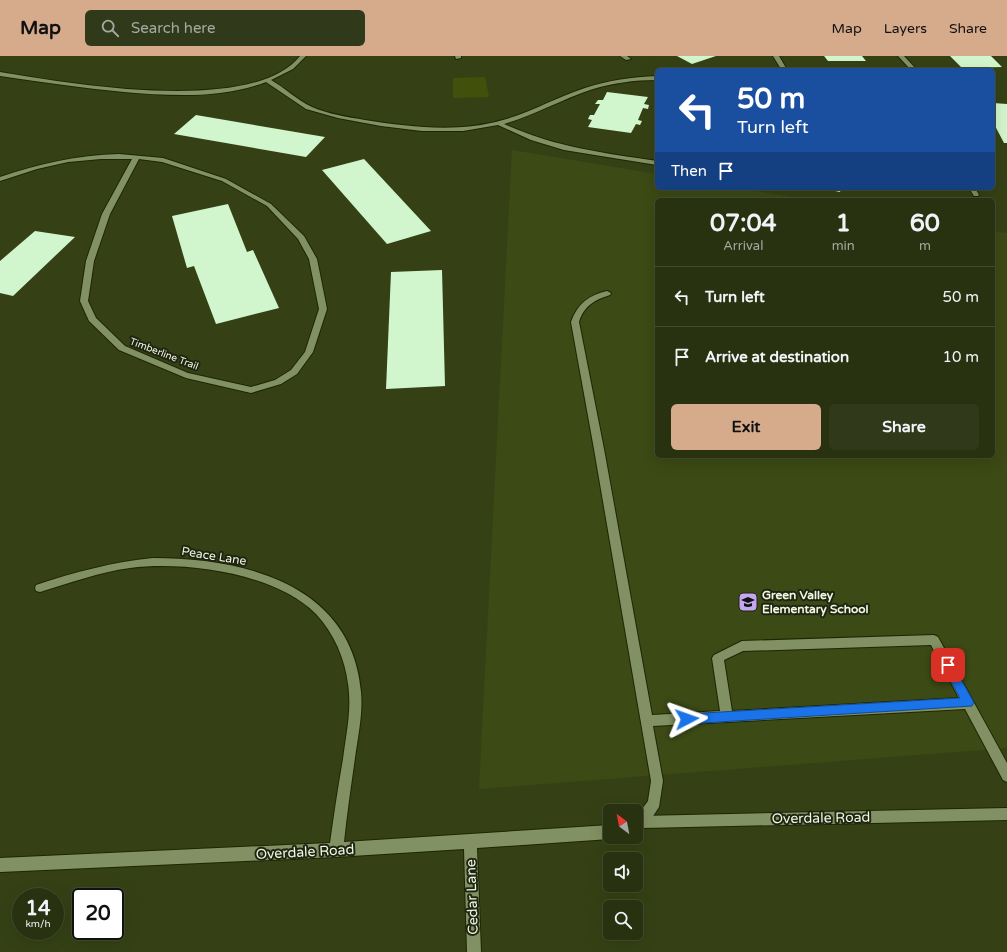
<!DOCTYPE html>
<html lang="en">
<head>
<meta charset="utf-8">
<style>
  :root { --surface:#283110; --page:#303919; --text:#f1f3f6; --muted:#a5a99f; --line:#444c30; --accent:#d6ab8b }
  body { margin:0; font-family:"Varela Round",sans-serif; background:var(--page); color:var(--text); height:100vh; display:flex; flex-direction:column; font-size:15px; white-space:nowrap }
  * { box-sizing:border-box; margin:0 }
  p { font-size:13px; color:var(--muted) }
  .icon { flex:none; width:22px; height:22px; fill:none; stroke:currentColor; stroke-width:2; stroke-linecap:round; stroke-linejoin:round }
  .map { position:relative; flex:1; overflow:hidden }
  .panel { position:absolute; left:655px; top:142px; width:340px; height:260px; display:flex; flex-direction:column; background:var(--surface); border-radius:6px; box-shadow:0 4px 16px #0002,0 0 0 1px var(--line) }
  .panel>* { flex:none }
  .banner { position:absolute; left:655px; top:12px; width:340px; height:122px; border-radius:6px; box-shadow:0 4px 16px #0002,0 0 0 1px var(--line); background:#1a4fa0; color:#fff; overflow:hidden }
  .needle { width:26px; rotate:328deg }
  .fabs { position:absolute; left:603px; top:748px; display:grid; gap:8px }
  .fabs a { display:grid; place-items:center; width:40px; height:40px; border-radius:6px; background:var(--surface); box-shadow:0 4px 16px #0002,0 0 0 1px var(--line); font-size:20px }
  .speed { position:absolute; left:12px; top:832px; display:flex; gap:8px; font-size:20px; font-weight:700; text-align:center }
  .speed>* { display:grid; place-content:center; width:52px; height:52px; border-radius:50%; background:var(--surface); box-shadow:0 4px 16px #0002,0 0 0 1px var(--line); line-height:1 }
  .speed small { font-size:10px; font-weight:400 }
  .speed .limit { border:2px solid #111; border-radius:6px; background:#fff; color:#111 }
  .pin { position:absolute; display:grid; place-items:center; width:34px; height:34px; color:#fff; margin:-17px; border-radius:8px; box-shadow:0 2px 6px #0006 }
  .me { position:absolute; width:44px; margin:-22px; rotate:86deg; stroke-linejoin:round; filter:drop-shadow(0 0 3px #0008) }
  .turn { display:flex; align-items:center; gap:14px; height:84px; padding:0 16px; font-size:18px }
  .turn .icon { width:52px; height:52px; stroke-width:2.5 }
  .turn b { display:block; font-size:28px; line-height:34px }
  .then { display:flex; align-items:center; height:38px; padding:0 16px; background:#0003; gap:8px; font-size:15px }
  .eta { display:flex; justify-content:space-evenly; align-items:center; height:68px; text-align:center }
  .eta b { font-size:24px; font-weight:700; line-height:28px }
  .primary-button { display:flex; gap:8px; margin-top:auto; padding:8px 16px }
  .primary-button a { flex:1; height:46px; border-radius:6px; background:var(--accent); color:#111; font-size:16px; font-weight:700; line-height:46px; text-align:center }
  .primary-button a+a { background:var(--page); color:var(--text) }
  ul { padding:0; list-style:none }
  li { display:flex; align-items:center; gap:12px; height:60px; padding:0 16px; border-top:1px solid var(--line) }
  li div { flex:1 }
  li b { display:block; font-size:15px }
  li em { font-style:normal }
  header { display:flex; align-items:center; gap:24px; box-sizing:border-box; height:56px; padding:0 20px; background:var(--accent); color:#111 }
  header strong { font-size:19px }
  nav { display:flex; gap:22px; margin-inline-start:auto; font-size:14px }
  .search { width:280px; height:36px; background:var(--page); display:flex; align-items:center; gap:10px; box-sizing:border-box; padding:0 14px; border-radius:6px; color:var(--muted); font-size:15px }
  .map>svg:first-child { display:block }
  .built { fill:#3c4a15 }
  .green { fill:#41510c }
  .building { fill:#d1f6cd }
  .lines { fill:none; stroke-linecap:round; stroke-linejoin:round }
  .service-casing { stroke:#1e2605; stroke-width:2 }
  .minor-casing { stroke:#1e2605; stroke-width:2 }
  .service { fill:#829163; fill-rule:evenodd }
  .minor { fill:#829163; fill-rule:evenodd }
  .route { fill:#1a73e8; stroke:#114b97 }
  .labels { text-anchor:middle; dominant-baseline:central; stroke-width:4; stroke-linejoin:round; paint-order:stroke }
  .far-street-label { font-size:10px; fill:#eff7de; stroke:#1f2512 }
  .street-label { font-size:12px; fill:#eff7de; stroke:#1f2512 }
  .poi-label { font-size:12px; font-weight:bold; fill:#eff7de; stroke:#1f2512; text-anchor:start }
  .near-street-label { font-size:14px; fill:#eff7de; stroke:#1f2512 }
</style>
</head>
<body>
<header>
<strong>Map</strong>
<div class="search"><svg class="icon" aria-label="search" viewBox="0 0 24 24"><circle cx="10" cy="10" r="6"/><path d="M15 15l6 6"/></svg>Search here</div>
<nav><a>Map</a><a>Layers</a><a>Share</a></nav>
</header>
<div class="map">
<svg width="1007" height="896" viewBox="0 0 1007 896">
  <rect width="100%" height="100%" fill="#354115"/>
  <!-- built -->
  <path class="built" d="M512 94 657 118V132H739L810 144H657V400H993V175L1007 177V692L479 733Z"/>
  <!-- green -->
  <path class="green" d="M485 21 489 41 453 42V22Z"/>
  <!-- building -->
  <g class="building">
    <path d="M677 0H716L692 8Z"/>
    <path d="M824 0H862L866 5H828Z"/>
    <path d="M950 0H991L1002 11 962 12Z"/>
    <path d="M607 36 648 41 644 48 649 49 648 53 643 52 638 64 642 65 640 69 636 68 631 77 588 71 592 64 588 63 590 59H594L600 48H595L598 44H603Z"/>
    <path d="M993 47 1007 48V87H1004L993 66Z"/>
    <path d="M196 59 325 81 306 101 174 78Z"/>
    <path d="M364 103 431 175 387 188 322 114Z"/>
    <path d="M820 132H841L840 136Z"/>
    <path d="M228 148 247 196 253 194 279 252 216 268 194 210 187 212 172 160Z"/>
    <path d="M35 175 75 181 13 240 0 237V205Z"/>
    <path d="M442 214 445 330 386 333 391 216Z"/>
  </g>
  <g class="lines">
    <!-- service casing -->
    <g class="service-casing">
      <g id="service">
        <path d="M300 0H306L293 13 271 24C285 32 297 44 312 51 328 58 347 61 365 64 410 71 458 77 503 64 532 56 557 41 585 32 609 24 632 21 657 20V24C634 24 612 27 590 34 561 44 534 59 504 68 554 91 603 97 657 105V109L564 94 531 84 498 69 463 75H422L381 70 338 62 306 53 266 26C221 43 171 40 124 36 83 32 41 26 0 20V16C67 27 253 60 300 0Z"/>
        <path d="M455 0H461V2L456 3Z"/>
        <path d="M620 0H627L631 3 626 4Z"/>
        <path d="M773 0H779L786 12 785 13H781Z"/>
        <path d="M898 0H904L917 14H911Z"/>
        <path d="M969 132H975L979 139 978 140H974Z"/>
        <path d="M607 235 611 237 610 239C594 244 584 250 579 266L604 393 652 659 720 655 712 602 714 599 742 585 934 579 938 581 1007 707V726L1003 724 965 653 653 670 663 725 659 751 646 771 641 772 636 771V761L648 745 651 725 594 393 571 266C577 248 589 239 607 235ZM931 589 959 642 732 655 724 604 743 595Z"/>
      </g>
    </g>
    <!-- minor casing -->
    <g class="minor-casing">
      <g id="minor">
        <path d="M119 98 163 102 226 123 271 148 304 180 317 203 327 253 313 296 297 318 281 328 251 337 186 322 119 294 89 265 80 245 86 205 102 158 132 103H101L68 106 37 113 0 125V121C39 108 77 99 119 98ZM139 103 162 106 222 125 267 150 298 183 309 203 319 253 305 296 291 314 275 324 251 331 188 317 125 290 96 262 88 245 94 205 110 158Z"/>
        <path d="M153 502C244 502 352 528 361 636 363 658 358 680 355 702 351 730 347 758 344 786L610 769V781H614L610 783 477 792 481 896H467L464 793 336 801 0 816V802L330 787C334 759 338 731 343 703 346 678 352 654 348 628 345 603 334 577 316 558 275 517 186 505 130 512 99 516 70 527 40 536L36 535 35 532 36 529C75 516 113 506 153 502Z"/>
        <path d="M1007 752V764L643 772 636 775V762L641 760Z"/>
      </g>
    </g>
    <!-- service -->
    <use href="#service" class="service"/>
    <!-- minor -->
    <use href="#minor" class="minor"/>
  </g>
  <!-- route -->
  <path class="route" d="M948 604 951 606 972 643 974 647 972 650 687 668 683 666 681 663 683 659 687 658 960 642 942 609 944 606Z"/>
  <!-- icons -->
  <defs>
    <g id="school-square" transform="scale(1)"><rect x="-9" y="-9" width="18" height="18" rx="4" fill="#c5a7f1" stroke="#1f2512"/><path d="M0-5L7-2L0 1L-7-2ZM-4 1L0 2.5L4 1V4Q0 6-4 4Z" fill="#111"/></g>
  </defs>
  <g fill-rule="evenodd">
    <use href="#school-square" x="748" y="546"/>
  </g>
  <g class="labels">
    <!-- far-street labels -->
    <g class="far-street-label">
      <text transform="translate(164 298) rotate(21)">Timberline Trail</text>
    </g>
    <!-- street labels -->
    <g class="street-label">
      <text transform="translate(214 500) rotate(9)">Peace Lane</text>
    </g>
    <!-- poi labels -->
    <g class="poi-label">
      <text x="762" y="539">Green Valley<tspan x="762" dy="14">Elementary School</tspan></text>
    </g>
    <!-- near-street labels -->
    <g class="near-street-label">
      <text transform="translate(821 762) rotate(-1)">Overdale Road</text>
      <text transform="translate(305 796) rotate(-3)">Overdale Road</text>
      <text transform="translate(472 841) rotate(-92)">Cedar Lane</text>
    </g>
  </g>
</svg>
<div class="fabs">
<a><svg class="needle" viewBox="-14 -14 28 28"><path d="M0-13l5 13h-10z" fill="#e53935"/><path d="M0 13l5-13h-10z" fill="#a5a99f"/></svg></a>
<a><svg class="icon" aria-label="sound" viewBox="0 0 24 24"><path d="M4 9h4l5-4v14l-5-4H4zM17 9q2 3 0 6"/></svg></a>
<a><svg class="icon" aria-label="search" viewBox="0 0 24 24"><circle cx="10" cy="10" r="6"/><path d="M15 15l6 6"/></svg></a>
</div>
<div class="speed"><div>14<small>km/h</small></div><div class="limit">20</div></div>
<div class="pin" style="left:948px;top:609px;background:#d93025"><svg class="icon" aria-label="arrive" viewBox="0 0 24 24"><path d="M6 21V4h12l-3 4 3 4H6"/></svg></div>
<svg class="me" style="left:687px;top:663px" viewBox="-20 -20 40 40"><path d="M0-17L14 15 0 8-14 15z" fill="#1a73e8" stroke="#fff" stroke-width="4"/></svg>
<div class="banner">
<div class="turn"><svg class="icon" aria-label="left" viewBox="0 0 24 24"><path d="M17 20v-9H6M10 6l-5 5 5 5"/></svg><div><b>50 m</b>Turn left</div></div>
<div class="then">Then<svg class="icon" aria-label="arrive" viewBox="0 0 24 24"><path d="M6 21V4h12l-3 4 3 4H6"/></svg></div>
</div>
<section class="panel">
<div class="eta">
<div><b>07:04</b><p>Arrival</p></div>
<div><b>1</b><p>min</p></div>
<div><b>60</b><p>m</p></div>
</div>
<ul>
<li><svg class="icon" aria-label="left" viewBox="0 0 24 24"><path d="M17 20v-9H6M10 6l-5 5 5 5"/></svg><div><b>Turn left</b></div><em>50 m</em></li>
<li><svg class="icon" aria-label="arrive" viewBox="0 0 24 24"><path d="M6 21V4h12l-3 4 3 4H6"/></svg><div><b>Arrive at destination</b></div><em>10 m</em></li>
</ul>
<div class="primary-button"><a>Exit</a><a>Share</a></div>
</section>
</div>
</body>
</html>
